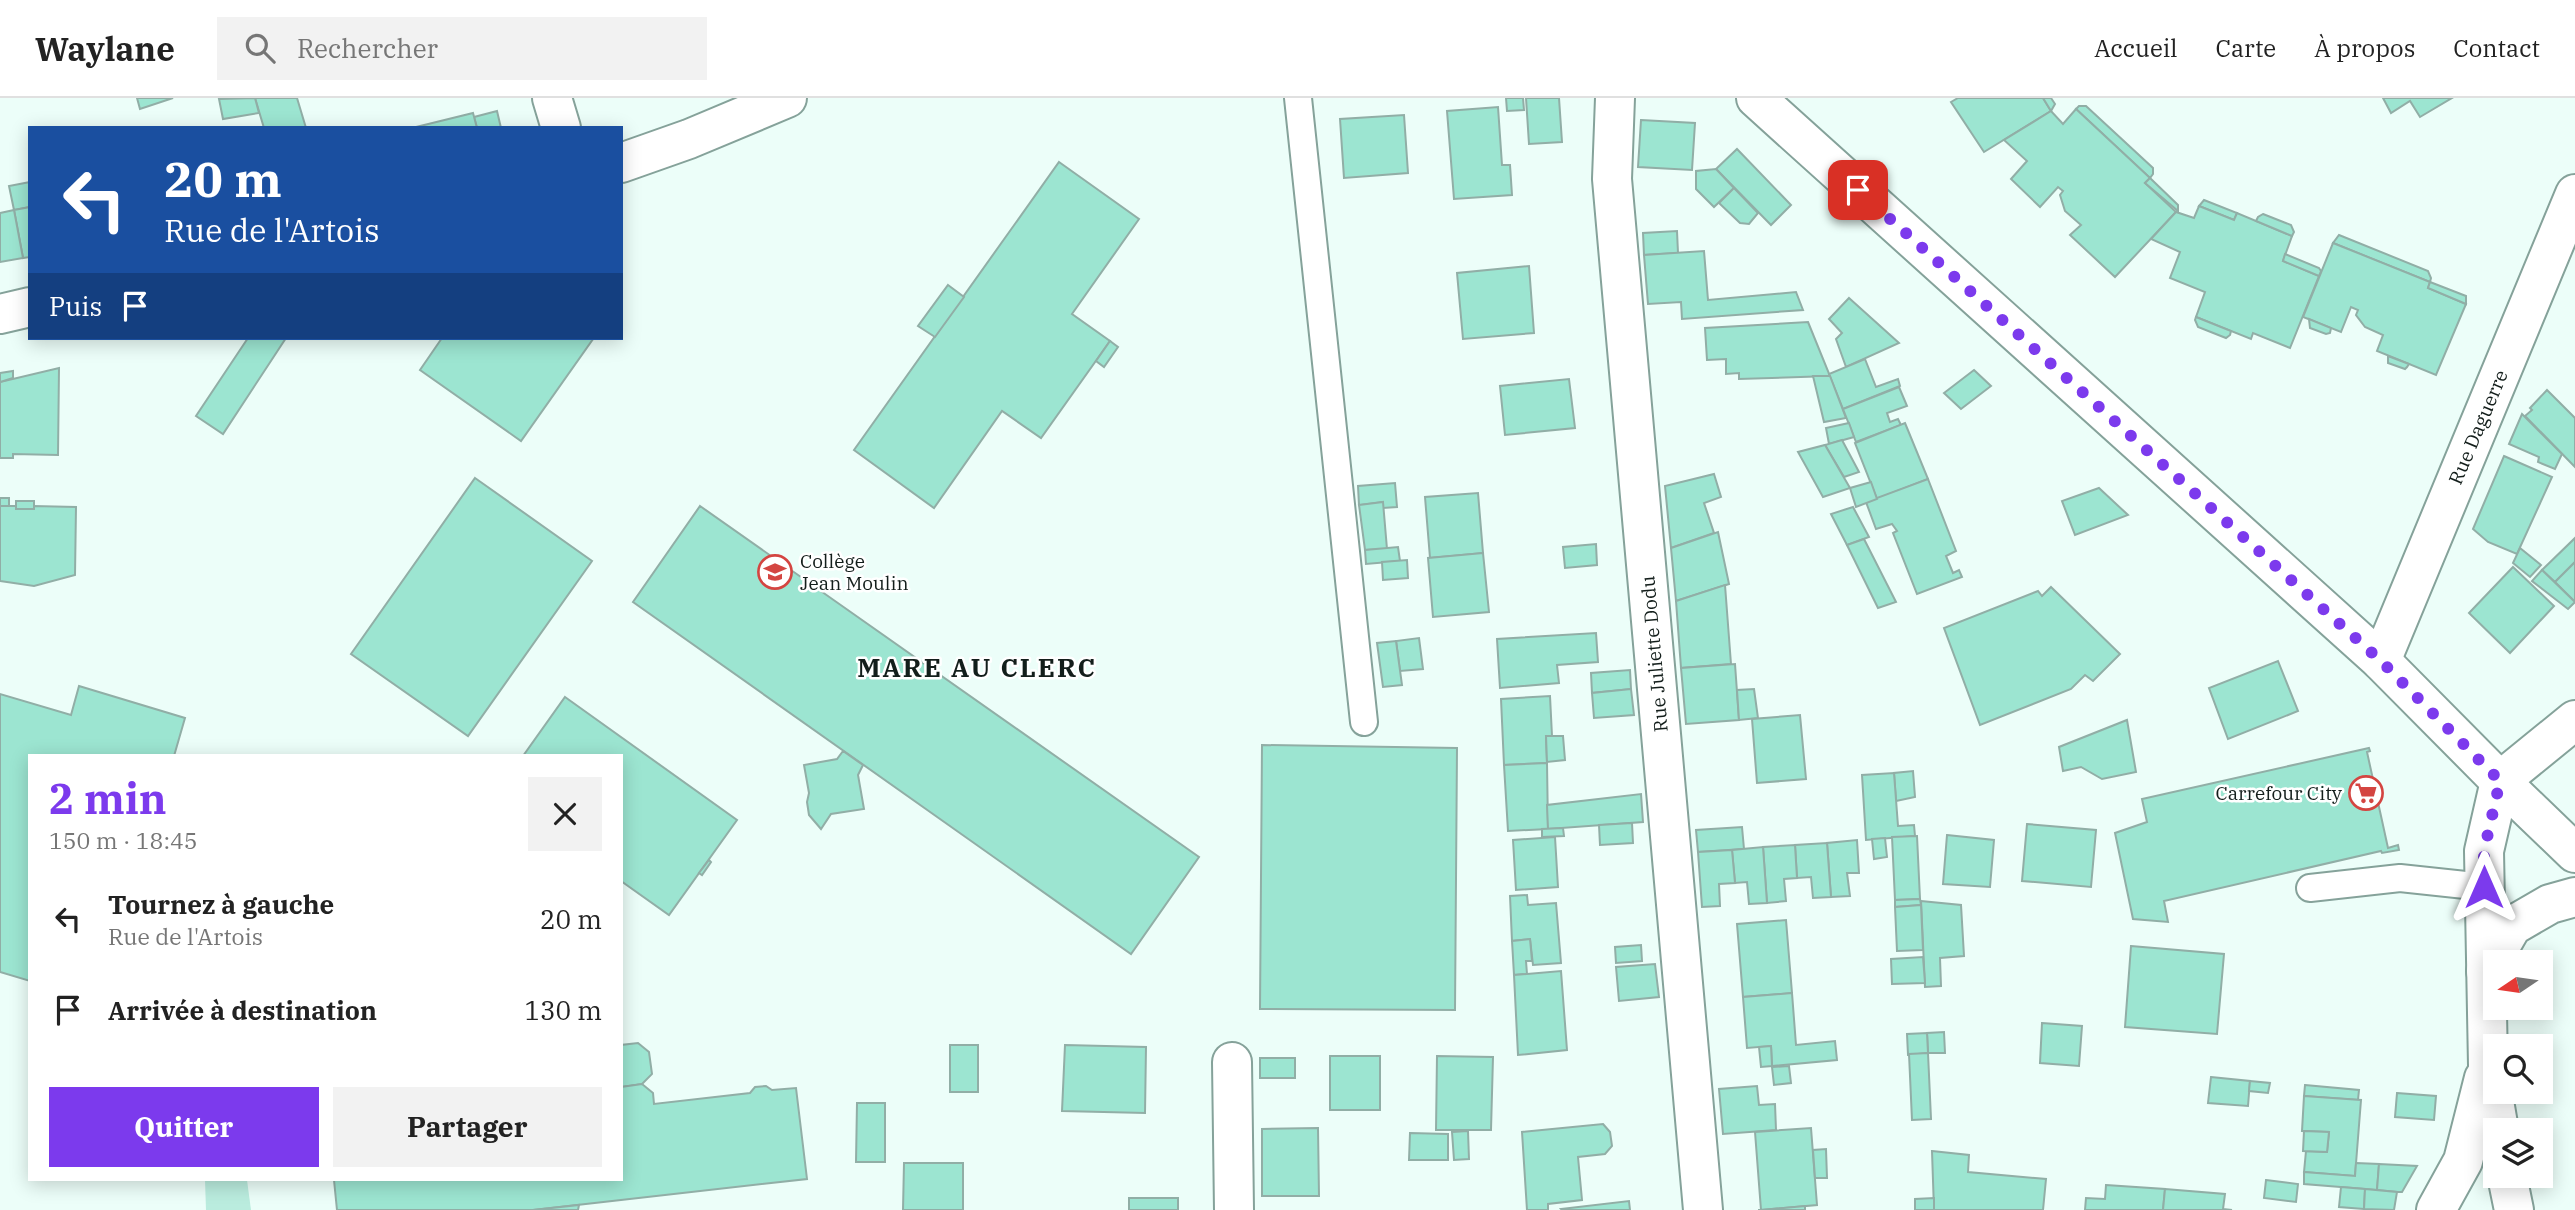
<!DOCTYPE html>
<html lang="fr">
<head>
<meta charset="utf-8">
<style>
  :root { --surface:#fff; --page:#f2f2f2; --text:#222; --muted:#767676; --line:#e0e0e0; --accent:#7c3aed }
  body { margin:0; font-family:"IBM Plex Serif",serif; background:var(--page); color:var(--text); height:100vh; display:flex; flex-direction:column; font-size:26px; white-space:nowrap }
  * { box-sizing:border-box; margin:0 }
  p { font-size:23px; color:var(--muted) }
  .icon { flex:none; width:38px; height:38px; fill:none; stroke:currentColor; stroke-width:2; stroke-linecap:round; stroke-linejoin:round }
  .map { position:relative; flex:1; overflow:hidden }
  .side { position:absolute; left:28px; top:656px; width:595px; height:427px; display:flex; flex-direction:column; background:var(--surface); border-radius:0px; box-shadow:0 4px 18px #0003 }
  .side>* { flex:none }
  .banner { position:absolute; left:28px; top:28px; width:595px; height:214px; border-radius:0px; box-shadow:0 4px 18px #0003; background:#1a4fa0; color:#fff; overflow:hidden }
  .needle { width:46px; rotate:257deg }
  .controls { position:absolute; left:2483px; top:852px; display:grid; gap:14px }
  .controls a { display:grid; place-items:center; width:70px; height:70px; border-radius:0px; background:var(--surface); box-shadow:0 4px 18px #0003; font-size:35px }
  .pin { position:absolute; display:grid; place-items:center; width:60px; height:60px; color:#fff; margin:-30px; border-radius:14px; box-shadow:0 4px 10px #0006 }
  .me { position:absolute; width:77px; margin:-38px; rotate:0deg; stroke-linejoin:round; filter:drop-shadow(0 0 5px #0008) }
  .turn { display:flex; align-items:center; gap:24px; height:147px; padding:0 21px; font-size:32px }
  .turn .icon { width:91px; height:91px; stroke-width:2.5 }
  .turn b { display:block; font-size:49px; line-height:60px }
  .then { display:flex; align-items:center; height:66px; padding:0 21px; background:#0003; gap:14px; font-size:26px }
  .round { display:grid; place-items:center; flex:none; width:74px; height:74px; border-radius:0px; background:var(--page) }
  .head { display:flex; align-items:center; justify-content:space-between; height:119px; padding:0 21px }
  h1 { font-size:42px; font-weight:800; line-height:52px; color:var(--accent) }
  .action { display:flex; gap:14px; margin-top:auto; padding:14px 21px }
  .action a { flex:1; height:80px; border-radius:0px; background:var(--accent); color:#fff; font-size:28px; font-weight:800; line-height:80px; text-align:center }
  .action a+a { background:var(--page); color:var(--text) }
  ul { padding:0; list-style:none }
  li { display:flex; align-items:center; gap:21px; height:91px; padding:0 21px }
  li div { flex:1 }
  li b { display:block; font-size:26px }
  li em { font-style:normal }
  header { display:flex; align-items:center; gap:42px; box-sizing:border-box; height:98px; padding:0 35px; background:var(--surface); border-bottom:2px solid var(--line) }
  header strong { font-size:33px }
  nav { display:flex; gap:38px; margin-inline-start:auto; font-size:24px }
  .search { width:490px; height:63px; background:var(--page); display:flex; align-items:center; gap:18px; box-sizing:border-box; padding:0 24px; border-radius:0px; color:var(--muted); font-size:26px }
  .map>svg:first-child { display:block }
  .green { fill:#baecde }
  .building { fill:#9ce5d1; stroke:#91aea6; stroke-width:2 }
  .lines { fill:none; stroke-linecap:round; stroke-linejoin:round }
  .lane-casing { stroke:#85a29a; stroke-width:30 }
  .street-casing { stroke:#85a29a; stroke-width:42 }
  .lane { stroke:#fff; stroke-width:26 }
  .street { stroke:#fff; stroke-width:38 }
  .route { stroke:#7c3aed; stroke-width:12; stroke-dasharray:0 21.6 }
  .labels { text-anchor:middle; dominant-baseline:central; stroke-width:5; stroke-linejoin:round; paint-order:stroke }
  .street-label { font-size:19px; fill:#131e1b; stroke:#fff }
  .poi-label { font-size:19px; fill:#131e1b; stroke:#fff; text-anchor:start }
  .district-label { font-size:26px; font-weight:bold; letter-spacing:2px; fill:#131e1b; stroke:#fff }
</style>
</head>
<body>
<header>
<strong>Waylane</strong>
<div class="search"><svg class="icon" aria-label="search" viewBox="0 0 24 24"><circle cx="10" cy="10" r="6"/><path d="M15 15l6 6"/></svg>Rechercher</div>
<nav><a>Accueil</a><a>Carte</a><a>À propos</a><a>Contact</a></nav>
</header>
<div class="map">
<svg width="2575" height="1112" viewBox="0 0 2575 1112">
  <rect width="100%" height="100%" fill="#ecfef9"/>
  <!-- green -->
  <path class="green" d="M205 1082H247L251 1112H206Z"/>
  <!-- building -->
  <g class="building">
    <path d="M137 0H173L140 11Z"/>
    <path d="M255 0H297L306 30H264Z"/>
    <path d="M255 0 259 15 223 21 219 1Z"/>
    <path d="M1506 0H1523L1524 12 1507 13Z"/>
    <path d="M1526 0H1559L1562 44 1529 46Z"/>
    <path d="M1958 0H2043L2051 13 1984 54 1951 4Z"/>
    <path d="M2043 0H2051L2055 6 2051 13Z"/>
    <path d="M2383 0H2452L2420 19 2410 3 2391 15Z"/>
    <path d="M2079 8H2086L2153 70V76L2150 80 2076 11Z"/>
    <path d="M1498 9 1502 67H1510L1512 97 1454 101 1447 13Z"/>
    <path d="M2076 11 2150 80 2145 85 2176 114 2115 179 2070 137 2081 127 2065 113 2060 97 2063 93 2058 89 2040 109 2011 81 2027 63 2004 42 2051 13 2063 26Z"/>
    <path d="M497 13 501 30H477L474 19Z"/>
    <path d="M473 15 477 30H412Z"/>
    <path d="M1404 17 1408 75 1344 80 1340 21Z"/>
    <path d="M1641 22 1695 25 1692 72 1638 69Z"/>
    <path d="M1737 51 1791 107 1771 127 1716 71Z"/>
    <path d="M1059 64 1139 121 1072 216 1110 243 1041 340 1002 313 934 410 854 352Z"/>
    <path d="M1716 71 1734 90 1714 109 1696 91V73Z"/>
    <path d="M2150 80 2178 107V113L2145 85Z"/>
    <path d="M30 84V109L14 112 9 88Z"/>
    <path d="M1734 90 1758 115 1749 126 1740 125 1719 105Z"/>
    <path d="M2204 102 2237 115 2234 122 2199 108Z"/>
    <path d="M2199 108 2234 122 2237 115 2292 138 2283 163 2319 178 2290 250 2253 235 2251 241 2196 219 2205 194 2170 180 2180 154 2151 141 2176 114 2194 120Z"/>
    <path d="M30 109V159L23 160 14 112Z"/>
    <path d="M14 112 23 160 0 164V115Z"/>
    <path d="M2263 116 2291 127 2294 134 2292 138 2256 123 2258 119Z"/>
    <path d="M1677 133 1678 155 1644 157 1643 135Z"/>
    <path d="M2339 137 2428 173 2431 180 2430 184 2333 145Z"/>
    <path d="M2333 145 2430 184 2428 190 2466 206 2436 277 2377 253 2383 237 2365 229 2356 217 2358 212 2351 209 2341 234 2303 219Z"/>
    <path d="M1704 153 1708 202 1796 194 1803 212 1682 221 1681 204 1648 206 1644 157Z"/>
    <path d="M2285 156 2319 170 2321 173 2319 178 2283 163Z"/>
    <path d="M1529 168 1534 235 1463 241 1457 175Z"/>
    <path d="M2430 184 2466 198V206L2428 190Z"/>
    <path d="M948 187 964 199 935 239 918 228Z"/>
    <path d="M1849 200 1899 245 1846 269 1836 241 1842 235 1829 221Z"/>
    <path d="M2196 219 2231 233 2230 237 2226 240 2198 229 2195 222Z"/>
    <path d="M2309 221 2331 230 2330 235 2326 236 2310 230Z"/>
    <path d="M1808 224 1830 278 1739 281V275L1726 276V261L1707 262 1705 230Z"/>
    <path d="M248 240H286L223 336 196 318Z"/>
    <path d="M442 240H592L593 241 521 343 420 272Z"/>
    <path d="M1110 243 1118 249 1104 269 1096 263Z"/>
    <path d="M2388 258 2409 266 2407 269 2405 271 2388 265Z"/>
    <path d="M1865 261 1876 289 1898 281 1900 288 1843 311 1829 276Z"/>
    <path d="M59 270 58 357 13 356V360H0V284Z"/>
    <path d="M1974 272 1991 288 1961 311 1944 295Z"/>
    <path d="M13 273V280L0 284V275Z"/>
    <path d="M1813 278H1830L1846 320 1824 324Z"/>
    <path d="M1569 281 1575 330 1505 337 1500 288Z"/>
    <path d="M1899 289 1907 308 1887 315 1890 324 1898 321 1901 327 1856 344 1843 311Z"/>
    <path d="M2547 292 2575 320V369L2525 318 2532 312 2530 310Z"/>
    <path d="M2522 316 2562 356 2555 371 2538 364 2539 359 2509 346Z"/>
    <path d="M1849 325 1854 339 1829 346 1826 330Z"/>
    <path d="M1905 325 1928 381 1877 401 1855 345Z"/>
    <path d="M1842 342 1859 374 1844 379 1825 347Z"/>
    <path d="M1825 347 1850 390 1823 399 1798 354Z"/>
    <path d="M2504 358 2552 379 2517 456 2488 444 2473 431Z"/>
    <path d="M1714 376 1721 399 1704 405 1714 435 1671 450 1665 388Z"/>
    <path d="M475 380 592 463 468 638 351 556Z"/>
    <path d="M1928 381 1956 453 1946 458 1953 475 1959 472 1962 479 1917 496 1893 435 1897 433 1892 426 1876 431 1866 404Z"/>
    <path d="M1871 384 1877 401 1856 409 1850 390Z"/>
    <path d="M1395 385 1397 409 1383 410V404L1359 407 1358 388Z"/>
    <path d="M2099 390 2128 417 2075 437 2062 403Z"/>
    <path d="M1478 395 1483 455 1430 460 1425 399Z"/>
    <rect x="0" y="400" width="9" height="8"/>
    <rect x="16" y="403" width="18" height="8"/>
    <path d="M1383 404 1387 451 1365 452 1359 407Z"/>
    <path d="M0 408H16V411H34V408L76 409 75 477 34 488 0 483Z"/>
    <path d="M700 408 1199 759 1131 856 633 504Z"/>
    <path d="M1853 409 1869 439 1847 447 1831 416Z"/>
    <path d="M1718 434 1729 486 1676 503 1671 450Z"/>
    <path d="M2575 440V464L2555 484 2542 472Z"/>
    <path d="M1864 441 1896 504 1878 510 1847 447Z"/>
    <path d="M1596 446 1597 467 1565 470 1563 449Z"/>
    <path d="M1398 449 1400 463 1366 466 1365 452Z"/>
    <path d="M2520 450 2541 467 2530 479 2513 465Z"/>
    <path d="M1483 455 1489 514 1433 519 1428 460Z"/>
    <path d="M1407 462 1408 480 1383 482 1382 464Z"/>
    <path d="M2575 464V504L2555 484Z"/>
    <path d="M2513 469 2554 508 2510 555 2469 515Z"/>
    <path d="M2542 472 2575 504 2568 511 2532 483Z"/>
    <path d="M1725 487 1731 566 1681 570 1676 503Z"/>
    <path d="M2051 489 2120 556 2093 583 2085 577 2071 591 1980 627 1944 530 2038 493 2042 498Z"/>
    <path d="M1596 535 1598 564 1557 567 1559 585 1500 590 1497 541Z"/>
    <path d="M1419 540 1423 571 1400 573 1396 543Z"/>
    <path d="M1396 543 1402 587 1383 589 1377 545Z"/>
    <path d="M2278 563 2298 613 2228 641 2209 590Z"/>
    <path d="M1735 566 1739 622 1686 626 1681 570Z"/>
    <path d="M1630 572 1631 591 1592 595 1591 575Z"/>
    <path d="M79 588 185 620 174 658H30V883L0 874V596L71 617Z"/>
    <path d="M1631 591 1634 617 1594 620 1592 595Z"/>
    <path d="M1754 591 1758 620 1739 622 1737 592Z"/>
    <path d="M1550 598 1552 638H1546L1547 665 1504 667 1501 601Z"/>
    <path d="M565 599 737 722 669 817 621 783V658H523Z"/>
    <path d="M1800 617 1806 681 1757 685 1752 621Z"/>
    <path d="M2127 622 2136 674 2102 681 2081 669 2063 673 2059 649Z"/>
    <path d="M1546 638H1563L1565 662 1547 664Z"/>
    <path d="M1262 647 1457 650 1455 912 1260 911Z"/>
    <path d="M2369 650 2370 653 2367 654 2388 750 2398 747 2399 752 2382 755 2381 753 2164 803 2168 824 2133 821 2115 735 2147 724 2142 701Z"/>
    <path d="M843 653 863 667 858 677 864 711 831 716 821 731 809 717 807 704 809 695 804 667 837 661Z"/>
    <path d="M1547 665 1548 731 1508 733 1504 667Z"/>
    <path d="M1913 673 1915 699 1896 703 1894 675Z"/>
    <path d="M1894 675 1898 728 1914 727 1915 738 1866 742 1862 677Z"/>
    <path d="M1641 696 1643 724 1548 731 1547 707Z"/>
    <path d="M1632 725 1633 745 1600 747 1599 727Z"/>
    <path d="M2027 726 2096 732 2091 789 2022 783Z"/>
    <path d="M1742 729 1744 751 1698 754 1696 732Z"/>
    <path d="M1563 730 1564 738 1542 739V731Z"/>
    <path d="M1947 737 1994 742 1990 789 1943 786Z"/>
    <path d="M1917 738 1920 801 1895 802 1892 739Z"/>
    <path d="M1555 739 1558 789 1516 792 1513 742Z"/>
    <path d="M1885 740 1887 759 1874 761 1872 741Z"/>
    <path d="M1857 742 1859 775H1847L1850 798 1831 799 1827 745Z"/>
    <path d="M1827 745 1831 799 1813 800 1811 779 1797 780 1795 747Z"/>
    <path d="M1795 747 1797 780 1784 781 1786 803 1767 805 1763 749Z"/>
    <path d="M1763 749 1767 805 1749 806 1747 784 1735 785 1732 752Z"/>
    <path d="M1732 752 1735 785 1719 786 1720 808 1702 809 1698 754Z"/>
    <path d="M709 762 711 764 702 777 699 775Z"/>
    <path d="M1527 797 1528 807 1556 805 1561 865 1533 867 1530 841 1512 843 1510 798Z"/>
    <path d="M1920 801 1921 807 1895 809V802Z"/>
    <path d="M1921 803 1961 807 1964 858 1940 860 1941 888 1925 889Z"/>
    <path d="M1921 807 1923 852 1897 853 1895 809Z"/>
    <path d="M1786 822 1792 895 1743 899 1737 826Z"/>
    <path d="M1530 841 1532 863H1526L1527 876 1514 877 1512 843Z"/>
    <path d="M1641 847 1642 863 1616 865 1615 849Z"/>
    <path d="M2131 848 2224 856 2217 936 2125 929Z"/>
    <path d="M1923 859 1925 885 1892 886 1891 861Z"/>
    <path d="M1655 866 1659 899 1619 903 1616 869Z"/>
    <path d="M1561 873 1567 952 1518 957 1514 877Z"/>
    <path d="M1792 895 1796 947 1835 943 1837 962 1772 968 1771 948 1747 950 1743 899Z"/>
    <path d="M2042 925 2082 928 2079 968 2040 965Z"/>
    <path d="M1944 934 1945 955H1928L1927 935Z"/>
    <path d="M1927 935 1928 955 1908 957 1907 936Z"/>
    <path d="M638 945 649 954 652 976 642 986 621 989V947Z"/>
    <rect x="950" y="947" width="28" height="47"/>
    <path d="M1065 947 1146 949 1145 1015 1062 1013Z"/>
    <path d="M1771 948 1772 968 1761 969 1759 949Z"/>
    <path d="M1928 955 1931 1021 1912 1022 1909 956Z"/>
    <rect x="1330" y="958" width="50" height="54"/>
    <path d="M1437 958 1493 959 1491 1032H1436Z"/>
    <rect x="1260" y="960" width="35" height="20"/>
    <path d="M1789 968 1791 985 1774 987 1772 969Z"/>
    <path d="M2211 979 2250 983 2248 1008 2208 1005Z"/>
    <path d="M2250 983 2270 985 2268 995 2249 993Z"/>
    <path d="M642 986 653 995 654 1006 750 995 755 989 766 988 772 992 796 990 807 1081 533 1112H337L334 1082H621V989Z"/>
    <path d="M2305 987 2359 992 2358 1002 2304 998Z"/>
    <path d="M1757 988 1759 1007 1775 1006 1776 1032 1723 1036 1719 991Z"/>
    <path d="M2397 995 2436 998 2434 1022 2395 1019Z"/>
    <path d="M2304 998 2361 1002 2355 1078 2304 1074 2306 1053 2327 1054 2329 1034 2302 1033Z"/>
    <path d="M857 1005H885V1064H856Z"/>
    <path d="M1603 1026 1610 1034 1612 1048 1605 1056 1578 1059 1582 1102 1548 1106V1112H1527L1522 1034Z"/>
    <path d="M1318 1030 1319 1098H1262V1031Z"/>
    <path d="M1811 1030 1817 1107 1761 1112 1755 1034Z"/>
    <path d="M1468 1033 1469 1061 1454 1062 1452 1034Z"/>
    <path d="M2304 1033 2329 1034 2327 1054 2303 1053Z"/>
    <path d="M1410 1035 1448 1036V1062H1409Z"/>
    <path d="M1826 1051 1827 1080H1815L1813 1052Z"/>
    <path d="M1932 1053 1969 1057 1968 1074 2046 1081 2043 1112H1934Z"/>
    <path d="M904 1065H963V1112H903Z"/>
    <path d="M2356 1065 2379 1066 2377 1092 2304 1086V1074L2355 1078Z"/>
    <path d="M2379 1066 2417 1068 2402 1094H2397L2377 1092Z"/>
    <path d="M2266 1082 2298 1086 2296 1104 2264 1100Z"/>
    <path d="M2106 1087 2165 1091 2163 1112H2085L2086 1100 2105 1101Z"/>
    <path d="M2341 1089 2365 1091 2364 1111 2339 1109Z"/>
    <path d="M2165 1091 2225 1096 2223 1111 2232 1112H2163Z"/>
    <path d="M2365 1091 2397 1094 2394 1112 2364 1111Z"/>
    <rect x="1129" y="1100" width="49" height="12"/>
    <path d="M1934 1100V1112H1915V1101Z"/>
    <path d="M1629 1103 1630 1112H1562L1561 1111Z"/>
    <path d="M579 1107 578 1112H533Z"/>
    <path d="M1805 1108V1112H1758H1761Z"/>
  </g>
  <g class="lines">
    <!-- lane casing -->
    <g class="lane-casing">
      <g id="lane">
        <path d="M1298 0 1364 624"/>
        <path d="M2310 790 2400 780 2484 789"/>
      </g>
    </g>
    <!-- street casing -->
    <g class="street-casing">
      <g id="street">
        <path d="M552 0 561 30"/>
        <path d="M1615 0 1612 81 1703 1112"/>
        <path d="M1756 0 2381 563 2500 683 2575 755"/>
        <path d="M621 65 689 41 787 0"/>
        <path d="M0 216 30 209"/>
        <path d="M2381 563 2575 96"/>
        <path d="M2500 683 2575 622"/>
        <path d="M2486 873 2512 828 2550 806 2575 799"/>
        <path d="M1232 964 1234 1112"/>
        <path d="M2499 1032 2488 968 2484 753 2500 683"/>
        <path d="M2507 1078 2514 1112"/>
        <path d="M2436 1112 2463 1063 2484 980"/>
      </g>
    </g>
    <!-- lane -->
    <use href="#lane" class="lane"/>
    <!-- street -->
    <use href="#street" class="street"/>
  </g>
  <g class="lines">
    <!-- route -->
    <path class="route" d="M1858 92 2381 563 2500 683 2484 753V789"/>
  </g>
  <!-- icons -->
  <defs>
    <g id="school-ring" transform="scale(1.75)"><circle r="9.5" fill="#fff" stroke="#d44541" stroke-width="1.5"/><path d="M0-5L7-2L0 1L-7-2ZM-4 1L0 2.5L4 1V4Q0 6-4 4Z" fill="#d44541"/></g>
    <g id="supermarket-ring" transform="scale(1.75)"><circle r="9.5" fill="#fff" stroke="#d44541" stroke-width="1.5"/><path d="M-6-5.5h2.5l.6 2H6L4.5 2H-2.5L-4.4-4H-6ZM-1.5 3.2a1.3 1.3 0 1 0 .1 0ZM3 3.2a1.3 1.3 0 1 0 .1 0Z" fill="#d44541"/></g>
  </defs>
  <g fill-rule="evenodd">
    <use href="#school-ring" x="775" y="474"/>
    <use href="#supermarket-ring" x="2366" y="695"/>
  </g>
  <g class="labels">
    <!-- street labels -->
    <g class="street-label">
      <text transform="translate(2478 329) rotate(-67)">Rue Daguerre</text>
      <text transform="translate(1654 556) rotate(-95)">Rue Juliette Dodu</text>
    </g>
    <!-- poi labels -->
    <g class="poi-label">
      <text x="800" y="463">Collège<tspan x="800" dy="22">Jean Moulin</tspan></text>
      <text x="2342" y="695" text-anchor="end">Carrefour City</text>
    </g>
    <!-- district labels -->
    <g class="district-label">
      <text x="977" y="569">MARE AU CLERC</text>
    </g>
  </g>
</svg>
<div class="controls">
<a><svg class="needle" viewBox="-14 -14 28 28"><path d="M0-13l5 13h-10z" fill="#e53935"/><path d="M0 13l5-13h-10z" fill="#767676"/></svg></a>
<a><svg class="icon" aria-label="search" viewBox="0 0 24 24"><circle cx="10" cy="10" r="6"/><path d="M15 15l6 6"/></svg></a>
<a><svg class="icon" aria-label="layers" viewBox="0 0 24 24"><path d="M12 4l9 5-9 5-9-5zM3 14l9 5 9-5"/></svg></a>
</div>
<div class="pin" style="left:1858px;top:92px;background:#d93025"><svg class="icon" aria-label="arrive" viewBox="0 0 24 24"><path d="M6 21V4h12l-3 4 3 4H6"/></svg></div>
<svg class="me" style="left:2484px;top:789px" viewBox="-20 -20 40 40"><path d="M0-17L14 15 0 8-14 15z" fill="#7c3aed" stroke="#fff" stroke-width="4"/></svg>
<div class="banner">
<div class="turn"><svg class="icon" aria-label="left" viewBox="0 0 24 24"><path d="M17 20v-9H6M10 6l-5 5 5 5"/></svg><div><b>20 m</b>Rue de l'Artois</div></div>
<div class="then">Puis<svg class="icon" aria-label="arrive" viewBox="0 0 24 24"><path d="M6 21V4h12l-3 4 3 4H6"/></svg></div>
</div>
<section class="side">
<div class="head"><div><h1>2 min</h1><p>150 m · 18:45</p></div><a class="round"><svg class="icon" aria-label="close" viewBox="0 0 24 24"><path d="M6 6l12 12M18 6L6 18"/></svg></a></div>
<ul>
<li><svg class="icon" aria-label="left" viewBox="0 0 24 24"><path d="M17 20v-9H6M10 6l-5 5 5 5"/></svg><div><b>Tournez à gauche</b><p>Rue de l'Artois</p></div><em>20 m</em></li>
<li><svg class="icon" aria-label="arrive" viewBox="0 0 24 24"><path d="M6 21V4h12l-3 4 3 4H6"/></svg><div><b>Arrivée à destination</b></div><em>130 m</em></li>
</ul>
<div class="action"><a>Quitter</a><a>Partager</a></div>
</section>
</div>
</body>
</html>
